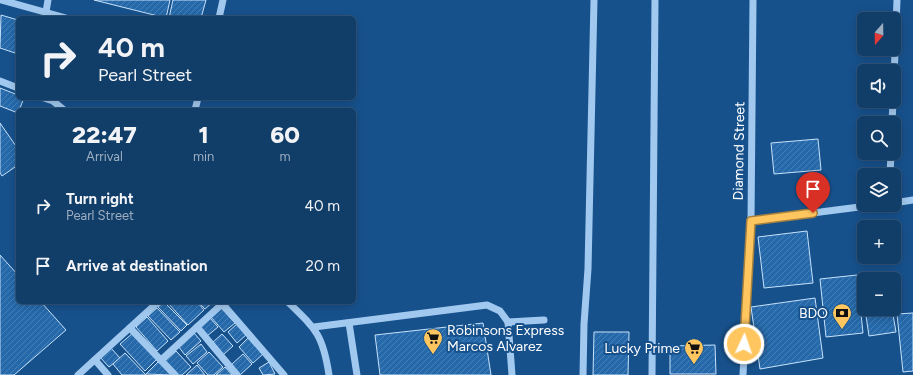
<!DOCTYPE html>
<html lang="en">
<head>
<meta charset="utf-8">
<style>
  :root { --surface:#113d69; --page:#1e4871; --text:#f1f3f6; --muted:#9caec0; --line:#30567d }
  body { margin:0; font-family:Figtree,sans-serif; background:var(--page); color:var(--text); height:100vh; display:flex; flex-direction:column; font-size:15px; white-space:nowrap }
  * { box-sizing:border-box; margin:0 }
  p { font-size:13px; color:var(--muted) }
  .icon { flex:none; width:22px; height:22px; fill:none; stroke:currentColor; stroke-width:2; stroke-linecap:round; stroke-linejoin:round }
  .map { position:relative; flex:1; overflow:hidden }
  .panel { position:absolute; left:16px; top:108px; width:340px; height:196px; display:flex; flex-direction:column; background:var(--surface); border-radius:6px; box-shadow:0 2px 10px #0003,0 0 0 1px var(--line) }
  .panel>* { flex:none }
  .guide { position:absolute; left:16px; top:16px; width:340px; height:84px; border-radius:6px; box-shadow:0 2px 10px #0003,0 0 0 1px var(--line); background:#113d69; color:var(--text); overflow:hidden }
  .needle { width:26px; rotate:200deg }
  .buttons { position:absolute; left:857px; top:12px; display:grid; gap:8px }
  .buttons a { display:grid; place-items:center; width:44px; height:44px; border-radius:6px; background:var(--surface); box-shadow:0 2px 10px #0003,0 0 0 1px var(--line); font-size:20px }
  .pin { position:absolute; display:grid; place-items:center; width:34px; height:34px; color:#fff; margin:-41px -17px; border-radius:50% 50% 50% 0; rotate:-45deg; box-shadow:0 0 4px #0007 }
  .pin .icon { rotate:45deg }
  .me { position:absolute; width:44px; margin:-22px; rotate:3deg; stroke-linejoin:round; filter:drop-shadow(0 0 3px #0008) }
  .turn { display:flex; align-items:center; gap:14px; height:84px; padding:0 16px; font-size:18px }
  .turn .icon { width:52px; height:52px; stroke-width:2.5 }
  .turn b { display:block; font-size:28px; line-height:34px }
  .eta { display:flex; justify-content:space-evenly; align-items:center; height:68px; text-align:center }
  .eta b { font-size:24px; font-weight:800; line-height:28px }
  ul { padding:0; list-style:none }
  li { display:flex; align-items:center; gap:12px; height:60px; padding:0 16px }
  li div { flex:1 }
  li b { display:block; font-size:15px }
  li em { font-style:normal }
  .map>svg:first-child { display:block }
  .building { fill:url(#building-hatch); stroke:#c7e2fb }
  .lines { fill:none; stroke-linecap:round; stroke-linejoin:round }
  .minor { stroke:#a1c9ef; stroke-width:7 }
  .route-casing { stroke:#a6813e; stroke-width:10 }
  .route { stroke:#ffc65f; stroke-width:7 }
  .labels { text-anchor:middle; dominant-baseline:central; stroke-width:4; stroke-linejoin:round; paint-order:stroke }
  .street-label { font-size:14px; fill:#fff; stroke:#17518c }
  .poi-label { font-size:14px; fill:#fff; stroke:#17518c; text-anchor:end }
</style>
</head>
<body>
<div class="map">
<svg width="913" height="375" viewBox="0 0 913 375">
  <defs>
    <pattern id="building-hatch" width="6" height="6" patternUnits="userSpaceOnUse"><rect width="6" height="6" fill="#2569aa"/><path d="M-1 1l2-2M0 6l6-6M5 7l2-2" fill="none" stroke="#4680b7"/></pattern>
  </defs>
  <rect width="100%" height="100%" fill="#17518c"/>
  <!-- building -->
  <g class="building">
    <path d="M94 0H170L166 18Z"/>
    <path d="M173 0H206L201 18H169Z"/>
    <path d="M1 15 18 20V54L0 48Z"/>
    <path d="M0 88 18 95V98H24L18 113 0 106Z"/>
    <path d="M0 123 18 149V165L2 176 0 173Z"/>
    <path d="M818 139 821 170 774 174 771 143Z"/>
    <path d="M807 231 813 283 764 288 758 237Z"/>
    <path d="M0 255 18 275V302H41L66 330 14 375H0Z"/>
    <path d="M857 275 863 333 826 337 820 279Z"/>
    <path d="M815 298 823 358 760 369 751 307Z"/>
    <path d="M164 302 187 325 181 331 158 307Z"/>
    <path d="M167 302H197L204 310 188 325Z"/>
    <path d="M198 302H213L205 309Z"/>
    <path d="M157 308 180 332 171 340 148 316Z"/>
    <path d="M221 308 235 323 224 332 211 317Z"/>
    <path d="M865 309H892L896 332 869 336Z"/>
    <path d="M913 313V371L903 372 897 314Z"/>
    <path d="M147 317 168 341 157 351 136 327Z"/>
    <path d="M210 318 218 327 207 336 199 327Z"/>
    <path d="M483 323 491 375H380L375 335Z"/>
    <path d="M237 324 246 335 237 343 228 332Z"/>
    <path d="M594 332H629L628 375H593Z"/>
    <path d="M133 333 157 359 145 371 120 344Z"/>
    <path d="M194 333 201 341 185 355 178 346Z"/>
    <path d="M222 334 233 346 223 355 212 343Z"/>
    <path d="M248 338 263 354 253 363 239 347Z"/>
    <path d="M201 344 207 352 193 364 186 356Z"/>
    <path d="M715 345 716 374H670V346Z"/>
    <path d="M111 348 120 358 109 367 100 357Z"/>
    <path d="M176 351 191 367 182 375H178L165 361Z"/>
    <path d="M209 352 223 367 214 375H208L197 363Z"/>
    <path d="M125 353 146 375H122L113 364Z"/>
    <path d="M243 354 252 364 240 375 231 365Z"/>
    <path d="M159 361 172 375 146 374Z"/>
    <path d="M269 362 275 374 263 375 259 368Z"/>
    <path d="M197 365 205 375H186Z"/>
    <path d="M225 367 232 375H216Z"/>
  </g>
  <g class="lines">
    <!-- minor -->
    <g class="minor">
      <path d="M1 0 66 18"/>
      <path d="M46 12 48 0"/>
      <path d="M219 18 223 0"/>
      <path d="M894 78 897 0"/>
      <path d="M0 81 18 88"/>
      <path d="M44 98 53 101 64 110"/>
      <path d="M195 110 198 98"/>
      <path d="M892 123 893 101"/>
      <path d="M890 175 891 153"/>
      <path d="M894 203 913 200"/>
      <path d="M751 221 875 205"/>
      <path d="M221 302 284 375"/>
      <path d="M288 302C316 329 323 335 329 375"/>
      <path d="M508 322 544 320"/>
      <path d="M349 323 357 375"/>
      <path d="M197 327 237 375"/>
      <path d="M314 327 487 305 500 311 508 322 512 375"/>
      <path d="M130 328 175 375"/>
      <path d="M95 360 108 375"/>
      <path d="M161 360 222 304"/>
      <path d="M78 375 158 302"/>
      <path d="M583 375 584 324 588 269 594 0"/>
      <path d="M652 375 655 0"/>
      <path d="M743 375 751 221 753 0"/>
    </g>
  </g>
  <g class="lines">
    <!-- route casing -->
    <g class="route-casing">
      <path id="route" d="M744 344 751 221 813 213"/>
    </g>
    <!-- route -->
    <use href="#route" class="route"/>
  </g>
  <!-- icons -->
  <defs>
    <g id="bank-pin" transform="scale(1)"><path d="M0 17L-7.5 6A9.5 9.5 0 1 1 7.5 6Z" fill="#ffc65f" stroke="#17518c"/><path d="M-6-4H6V4H-6ZM0-2.3a2.3 2.3 0 1 0 0 4.6a2.3 2.3 0 1 0 0-4.6Z" fill="#111"/></g>
    <g id="supermarket-pin" transform="scale(1)"><path d="M0 17L-7.5 6A9.5 9.5 0 1 1 7.5 6Z" fill="#ffc65f" stroke="#17518c"/><path d="M-6-5.5h2.5l.6 2H6L4.5 2H-2.5L-4.4-4H-6ZM-1.5 3.2a1.3 1.3 0 1 0 .1 0ZM3 3.2a1.3 1.3 0 1 0 .1 0Z" fill="#111"/></g>
  </defs>
  <g fill-rule="evenodd">
    <use href="#bank-pin" x="842" y="313"/>
    <use href="#supermarket-pin" x="433" y="338"/>
    <use href="#supermarket-pin" x="694" y="348"/>
  </g>
  <g class="labels">
    <!-- street labels -->
    <g class="street-label">
      <text transform="translate(739 151) rotate(-89)">Diamond Street</text>
    </g>
    <!-- poi labels -->
    <g class="poi-label">
      <text x="828" y="313">BDO</text>
      <text x="447" y="330" text-anchor="start">Robinsons Express<tspan x="447" dy="16">Marcos Alvarez</tspan></text>
      <text x="680" y="348">Lucky Prime</text>
    </g>
  </g>
</svg>
<div class="buttons">
<a><svg class="needle" viewBox="-14 -14 28 28"><path d="M0-13l5 13h-10z" fill="#e53935"/><path d="M0 13l5-13h-10z" fill="#9caec0"/></svg></a>
<a><svg class="icon" aria-label="sound" viewBox="0 0 24 24"><path d="M4 9h4l5-4v14l-5-4H4zM17 9q2 3 0 6"/></svg></a>
<a><svg class="icon" aria-label="search" viewBox="0 0 24 24"><circle cx="10" cy="10" r="6"/><path d="M15 15l6 6"/></svg></a>
<a><svg class="icon" aria-label="layers" viewBox="0 0 24 24"><path d="M12 4l9 5-9 5-9-5zM3 14l9 5 9-5"/></svg></a>
<a>+</a>
<a>−</a>
</div>
<div class="pin" style="left:813px;top:213px;background:#d93025"><svg class="icon" aria-label="arrive" viewBox="0 0 24 24"><path d="M6 21V4h12l-3 4 3 4H6"/></svg></div>
<svg class="me" style="left:744px;top:344px" viewBox="-20 -20 40 40"><circle r="17" fill="#ffc65f" stroke="#fff" stroke-width="3"/><path d="M0-11L8 9 0 5-8 9z" fill="#fff"/></svg>
<div class="guide">
<div class="turn"><svg class="icon" aria-label="right" viewBox="0 0 24 24"><path d="M7 20v-9h11M14 6l5 5-5 5"/></svg><div><b>40 m</b>Pearl Street</div></div>
</div>
<section class="panel">
<div class="eta">
<div><b>22:47</b><p>Arrival</p></div>
<div><b>1</b><p>min</p></div>
<div><b>60</b><p>m</p></div>
</div>
<ul>
<li><svg class="icon" aria-label="right" viewBox="0 0 24 24"><path d="M7 20v-9h11M14 6l5 5-5 5"/></svg><div><b>Turn right</b><p>Pearl Street</p></div><em>40 m</em></li>
<li><svg class="icon" aria-label="arrive" viewBox="0 0 24 24"><path d="M6 21V4h12l-3 4 3 4H6"/></svg><div><b>Arrive at destination</b></div><em>20 m</em></li>
</ul>
</section>
</div>
</body>
</html>
